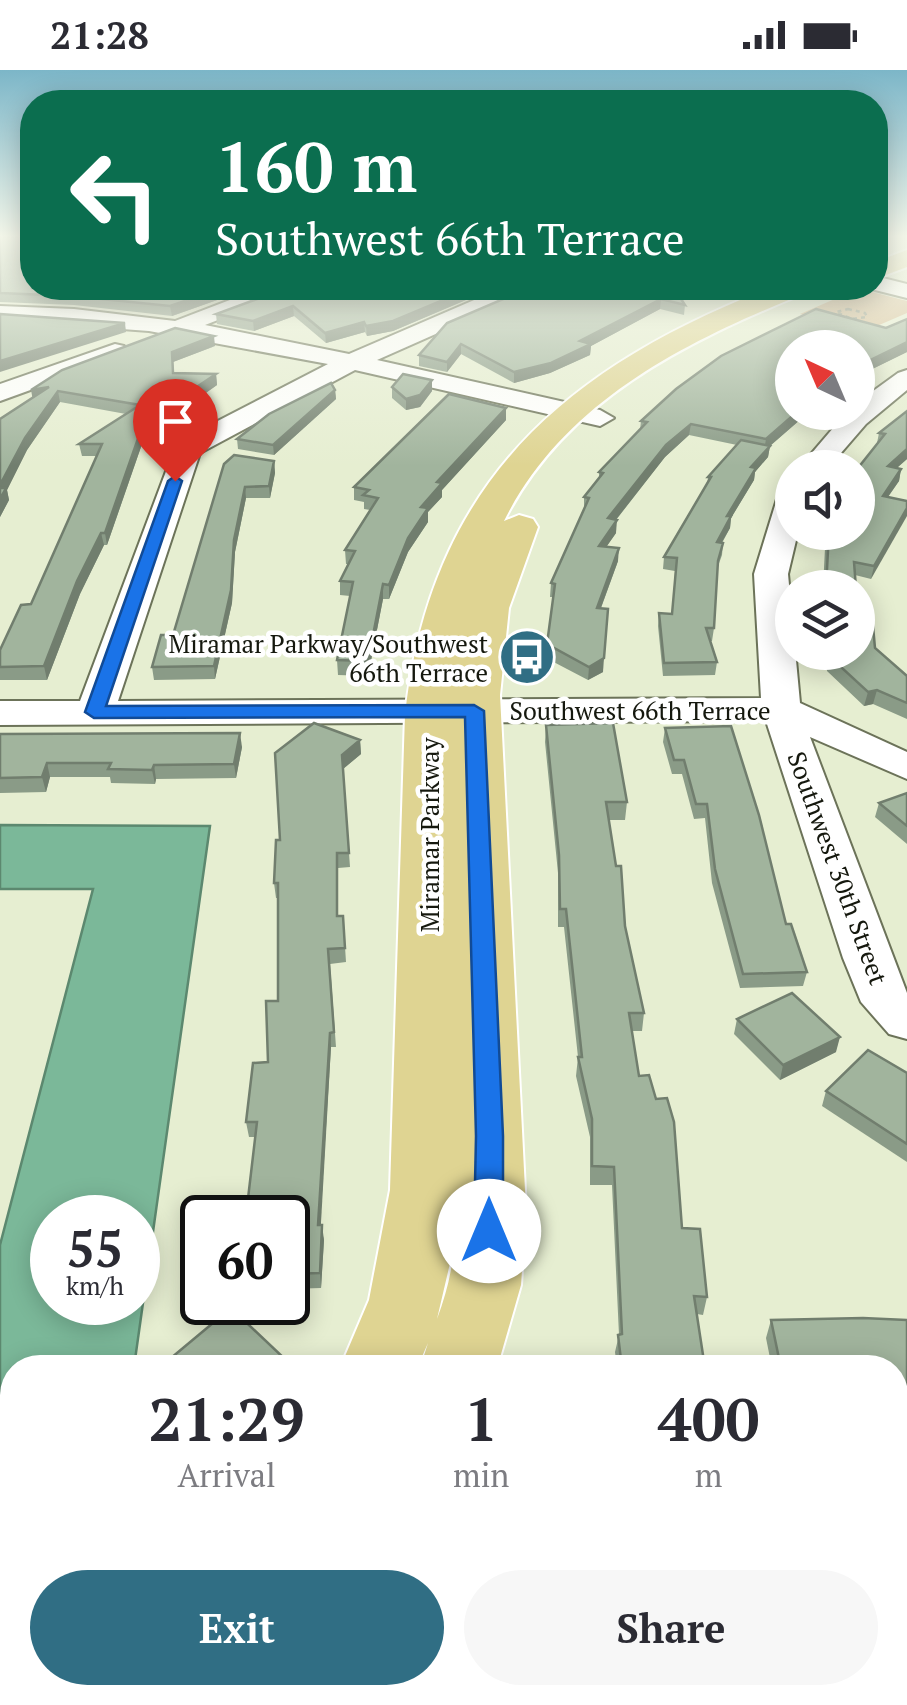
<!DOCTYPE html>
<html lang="en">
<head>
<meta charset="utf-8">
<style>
  :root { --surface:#fff; --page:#f7f7f7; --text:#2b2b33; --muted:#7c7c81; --accent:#306e84 }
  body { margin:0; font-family:"PT Serif",serif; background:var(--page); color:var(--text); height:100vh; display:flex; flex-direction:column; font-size:38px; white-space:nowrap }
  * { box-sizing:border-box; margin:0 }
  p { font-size:32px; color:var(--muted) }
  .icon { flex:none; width:55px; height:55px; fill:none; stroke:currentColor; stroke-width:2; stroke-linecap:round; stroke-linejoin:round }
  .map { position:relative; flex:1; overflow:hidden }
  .details { position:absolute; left:0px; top:1285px; width:908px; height:350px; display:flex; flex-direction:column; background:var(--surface); border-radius:40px 40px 0 0; box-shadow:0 5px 25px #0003 }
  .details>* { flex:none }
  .guide { position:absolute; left:20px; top:20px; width:868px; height:210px; border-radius:40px; box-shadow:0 5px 25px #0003; background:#0b6e4f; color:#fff; overflow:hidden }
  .needle { width:65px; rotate:316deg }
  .controls { position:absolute; left:775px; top:260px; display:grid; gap:20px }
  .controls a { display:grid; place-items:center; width:100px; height:100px; border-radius:50%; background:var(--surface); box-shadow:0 5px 25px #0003; font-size:50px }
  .speed { position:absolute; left:30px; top:1125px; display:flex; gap:20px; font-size:50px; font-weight:700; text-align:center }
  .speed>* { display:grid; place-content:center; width:130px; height:130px; border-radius:50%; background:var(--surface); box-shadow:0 5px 25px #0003; line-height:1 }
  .speed small { font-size:25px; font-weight:400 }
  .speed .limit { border:5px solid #111; border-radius:15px; background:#fff; color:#111 }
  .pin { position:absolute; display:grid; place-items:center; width:85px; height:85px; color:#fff; margin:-102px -42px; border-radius:50% 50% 50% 0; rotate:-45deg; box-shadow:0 0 10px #0007 }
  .pin .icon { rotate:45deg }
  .me { position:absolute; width:110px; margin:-55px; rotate:0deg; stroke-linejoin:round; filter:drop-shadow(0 0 8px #0008) }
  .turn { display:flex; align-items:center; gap:35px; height:210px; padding:0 30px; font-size:45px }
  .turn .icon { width:130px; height:130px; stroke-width:2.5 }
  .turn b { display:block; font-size:70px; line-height:85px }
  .eta { display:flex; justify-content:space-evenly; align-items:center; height:170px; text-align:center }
  .eta b { font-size:60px; font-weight:700; line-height:70px }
  .cta { display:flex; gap:20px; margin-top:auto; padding:20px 30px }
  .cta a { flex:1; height:115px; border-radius:60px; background:var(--accent); color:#fff; font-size:40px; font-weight:700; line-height:115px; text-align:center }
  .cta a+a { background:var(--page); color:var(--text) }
  .status { display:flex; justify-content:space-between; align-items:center; height:70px; padding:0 50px; background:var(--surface); direction:ltr }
  .status svg { height:28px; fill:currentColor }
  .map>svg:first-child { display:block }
  .green { fill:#d4b88d }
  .water { fill:#7bb899; stroke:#5c886f; stroke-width:2.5; fill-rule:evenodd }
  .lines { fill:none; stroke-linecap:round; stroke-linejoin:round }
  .minor-casing { stroke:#6c7359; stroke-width:4 }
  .major-casing { stroke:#fff; stroke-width:4 }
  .path { stroke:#8d937e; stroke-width:2.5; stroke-dasharray:4 4; stroke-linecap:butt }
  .minor { fill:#fff; fill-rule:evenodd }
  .major { fill:#dfd492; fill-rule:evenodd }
  .wall { fill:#8a9b87 }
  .shaded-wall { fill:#717e6e }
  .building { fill:#a1b49d; stroke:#717e6e; stroke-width:2.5 }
  .route { fill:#1a73e8; stroke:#114b97; stroke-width:2.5 }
  .labels { text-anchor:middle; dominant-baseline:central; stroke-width:9; stroke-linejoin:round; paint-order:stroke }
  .poi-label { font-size:25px; fill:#15180e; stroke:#fff; text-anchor:end }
  .street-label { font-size:25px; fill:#15180e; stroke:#fff }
</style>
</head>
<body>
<div class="status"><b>21:28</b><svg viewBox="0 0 49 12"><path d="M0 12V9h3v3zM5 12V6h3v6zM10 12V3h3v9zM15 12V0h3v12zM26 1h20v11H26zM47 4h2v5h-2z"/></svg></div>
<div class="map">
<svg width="907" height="1635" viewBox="0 0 907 1635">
  <rect width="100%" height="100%" fill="#e6eed1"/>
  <!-- green -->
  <path class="green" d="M851 222H872L907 231V243L863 262 800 244Z"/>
  <!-- water -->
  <path class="water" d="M0 755 210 756 134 1297 12 1298V1534L0 1544V1175L93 819H0ZM52 1148H138V1232H52Z"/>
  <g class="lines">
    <!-- minor casing -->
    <g class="minor-casing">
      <g id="minor">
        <path d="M875 206 907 214V228L867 218H875Z"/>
        <path d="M261 218H291L288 223 205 255 349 284 502 218H531L528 223 377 290 600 340 614 348 600 356 355 300 200 383 118 631 761 628 754 504 777 429 781 423 792 420V462H798L788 504 800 633 907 682V709L810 667 907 923V969L889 964 861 932 843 888 766 651 0 655V631H80L177 372 328 294 149 261 0 250V236L74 239 175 251Z"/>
        <path d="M115 274 124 276 127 281 124 286 0 331V314Z"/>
        <path d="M907 300V320L866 354 828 398H799L846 343 858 342V332L898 303Z"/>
        <path d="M895 1483 907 1484V1556L895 1555Z"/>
        <path d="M593 1622H675L680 1635H598Z"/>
        <path d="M784 1622H860L856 1635H780Z"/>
      </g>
    </g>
    <!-- major casing -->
    <g class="major-casing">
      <g id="major">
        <path d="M907 180V197L875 209V192Z"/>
        <path d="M770 218H807L803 224C685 272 564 331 504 451L519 445 533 449 538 457 509 538 500 625 526 1140 521 1215 497 1298H420L428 1273 417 1298H340L369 1230 390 1120 405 645C431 414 563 299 770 218ZM454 1176C452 1202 446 1225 437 1249Z"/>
        <path d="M39 1622H139L134 1635H34Z"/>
        <path d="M169 1622H269L264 1635H164Z"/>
      </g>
    </g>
    <!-- path -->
    <path class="path" d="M848 239 865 243 867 247 852 249 836 242Z"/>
    <!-- minor -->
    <use href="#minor" class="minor"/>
    <!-- major -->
    <use href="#major" class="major"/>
  </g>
  <!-- wall -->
  <g class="wall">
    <path d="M0 167 251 218 172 246 74 235 0 232Z"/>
    <path d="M287 218H494L393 261 367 266 365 262 326 273 294 246 254 261 217 254 216 244Z"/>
    <path d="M674 218 685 235 684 245 660 239 591 276 590 285 550 303 514 313 461 284 447 302 419 296V285Z"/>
    <path d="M907 249V282L858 306V278L792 342H809L770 376 768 387 755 402 754 410 731 448 730 458 722 473H723L722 485 717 499 714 558 712 571H710L717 592 715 605 663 606 658 556 659 543 672 544 675 501 663 499 664 487 707 416 708 407 737 375 689 365 665 387 616 450V463L606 477 618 491 601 538 603 602 588 610 546 588 553 527H550L551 513 584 439V427L599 408V402L640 360 641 351Z"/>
    <path d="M215 276 173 292 174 303 216 304 217 315 166 351 151 348 107 475H104L80 524 47 610H0V580L31 534 97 386H82L79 374 126 344 60 332 27 380 7 420 9 430 0 447V349L32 328Z"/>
    <path d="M392 317 432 321 420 337 406 340 392 328Z"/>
    <path d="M335 320 336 329 274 385 238 379 237 369Z"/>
    <path d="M506 338V350L442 420V427L428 442V452L408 482 389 529H383L368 606 338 605 337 590 350 526 340 525V511L348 494H346L345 480 370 440 364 439V432L354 430V417Z"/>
    <path d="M907 341V389L897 398 901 399 899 411 888 427 907 431 871 509 855 505 856 518H823L825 478 828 465 877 373 879 363Z"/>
    <path d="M234 385 274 391 275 403 270 428H246L235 482 232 533 215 609 154 610 152 597 173 565Z"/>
    <path d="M859 544 875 578 907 606V649L873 634 864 636 827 601 826 582H858Z"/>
    <path d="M546 655 627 732 625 750H608L625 856 644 943 642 961H632L639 1006 682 1158 707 1227 703 1245 697 1244 705 1298H617L615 1282 619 1265 612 1115H590V1067L576 1006 578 987 564 857H558V803L545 672Z"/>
    <path d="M665 658 786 854 807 902 803 916 740 918 712 813 705 748 694 749 682 704H672L663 672Z"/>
    <path d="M0 664 242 677 236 708 156 709 155 714 111 713 110 707H50L46 722 0 723Z"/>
    <path d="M360 670 361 684 343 699 350 797 338 798V846H343L346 892 330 894 336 977H331L320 1155 324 1170 321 1218 288 1219V1148H248L247 1137 255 1067H249L246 1052 268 992 278 931V828H276L274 813 280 770Z"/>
    <path d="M907 723V774L875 747 879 733Z"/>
    <path d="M737 949 836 982 780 1010 734 964Z"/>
    <path d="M907 1003V1092L822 1036 826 1021Z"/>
    <path d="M232 1232H284L283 1250 245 1251 232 1239Z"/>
    <path d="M771 1250H907V1387L897 1386 895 1390V1298H772L766 1268Z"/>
    <path d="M709 1622H767L774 1635H704Z"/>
  </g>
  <!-- shaded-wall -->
  <g class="shaded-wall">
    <path d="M224 218H251L172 246 170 236Z"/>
    <path d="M472 218H494L393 261 367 266 366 256Z"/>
    <path d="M661 229 660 239 591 276 590 285 550 303 514 313V302L580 271Z"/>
    <path d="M293 236 294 246 254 261 253 251Z"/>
    <path d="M364 252 365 262 326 273 325 263Z"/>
    <path d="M125 253 126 262 0 302V291Z"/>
    <path d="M214 266 215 276 173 292 172 282Z"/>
    <path d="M907 272V282L858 306V296Z"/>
    <path d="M461 274V284L447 302V292Z"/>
    <path d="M216 304 217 315 166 351 164 339Z"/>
    <path d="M432 310V321L420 337 406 340V329Z"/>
    <path d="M49 317 33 331 31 320Z"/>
    <path d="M335 320 336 329 274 385 273 375Z"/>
    <path d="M58 321 60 332 27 380 7 420 9 430 0 447V415L25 368Z"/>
    <path d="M149 337 151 348 107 475 105 463Z"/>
    <path d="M506 338V350L442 420V427L428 442V452L408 482 389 529V515L421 437 437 412Z"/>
    <path d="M797 342H809L764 381 766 369Z"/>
    <path d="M691 354 689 365 665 387 607 461 608 448 666 375Z"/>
    <path d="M770 376 768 387 755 402 754 410 731 448 730 458 715 484 717 472 727 446 751 397Z"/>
    <path d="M907 379V389L885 408 888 396Z"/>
    <path d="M274 391 275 403 270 428 269 416Z"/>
    <path d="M901 399 899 411 880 438 883 426Z"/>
    <path d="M245 417 246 428 235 482 232 533 215 609 214 596 234 470Z"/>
    <path d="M907 438V446L871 509 874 496Z"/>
    <path d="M617 450 616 463 598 489 599 476Z"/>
    <path d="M101 463 104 475 80 524 47 610 44 596 77 511Z"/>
    <path d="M619 478 618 491 596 551 597 538Z"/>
    <path d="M383 514V529L368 606V591Z"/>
    <path d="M604 588 603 602 588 610 589 597Z"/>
    <path d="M877 620 873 634 864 636 868 622Z"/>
    <path d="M240 663 242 677 236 708 234 694Z"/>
    <path d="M360 670 361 684 343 699 342 685Z"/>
    <path d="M47 693 50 707 46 722 42 707Z"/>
    <path d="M154 695 156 709 155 714 152 700Z"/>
    <path d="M330 963 331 977 320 1170 318 1155Z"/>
    <path d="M840 967 836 982 780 1010 783 995Z"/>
    <path d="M322 1155 324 1170 321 1218 320 1203Z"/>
  </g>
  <!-- building -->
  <g class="building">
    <path d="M0 167H32V218H224L170 236 72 226 0 223Z"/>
    <path d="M287 218H472L393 251 366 256 364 252 325 263 293 236 253 251 216 244Z"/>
    <path d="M529 218H674L685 235 661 229 580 271 591 274 551 293 514 302 461 274 447 292 419 285 447 253Z"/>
    <path d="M816 239 886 258 907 249V272L858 296V278H792V342H797L766 369 691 354 666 375 608 448 617 450 599 476 619 478 597 538 608 539 604 588 589 597 547 574 555 514 551 513 589 428 584 427 603 403 599 402 647 352 641 351 676 319 721 286Z"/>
    <path d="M0 244 125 253 0 291Z"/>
    <path d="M175 258 214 266 172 282 173 303 216 304 164 339 149 337 105 463H101L77 511 44 596 0 597V580L21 535 31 534 102 374H79L140 335 58 321 25 368 0 415V349L49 317 31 320 62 300Z"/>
    <path d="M403 304 432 310 420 325 406 329 392 317Z"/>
    <path d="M331 313 335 320 273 375 237 369 269 344Z"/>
    <path d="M449 324 506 338 437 412 442 413 421 437 428 438 408 468 389 515 383 514 368 591 337 590 353 512 340 511 355 481 345 480 378 428 363 425 369 420 354 417Z"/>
    <path d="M907 341V379L888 396 901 399 883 426 907 431V438L874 496 854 492 856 518H826L829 462H858V398L885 364 879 363Z"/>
    <path d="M741 370 770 376 751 397 756 398 727 446H731L717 472 723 473 718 491 714 558H706L717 592 664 593 659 543 672 544 677 488 664 487 711 407H708Z"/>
    <path d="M234 385 274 391 269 416 245 417 234 470 231 520 214 596 152 597 161 565H173L224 394Z"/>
    <path d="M0 418H6L0 429Z"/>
    <path d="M858 531 859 544 872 545 875 578 907 606V633L877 620 868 622 830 587V582H858Z"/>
    <path d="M314 653 360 670 342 685 349 783H337V846H343L345 878 328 879 334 962 330 963 318 1155H322L320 1203 288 1204V1148H253L254 1137H247L257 1052H246L253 993 268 992 266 931H278V813H274L276 770H280L275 683Z"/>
    <path d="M613 653 627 732H606L616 796H621L625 856 644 943H629L639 1006 649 1005 656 1029 667 1028 674 1052 682 1158 700 1159 707 1227 694 1226 705 1298H622L618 1265 622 1264 614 1097 592 1096V1049L578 987H582L566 839H560L559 785 546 655Z"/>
    <path d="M731 656 759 745 786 854H791L807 902 743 904 715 799 707 734H696L684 690H674L665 658Z"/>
    <path d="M240 663 234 694 154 695 152 700 108 699 111 693H47L42 707 0 708V664Z"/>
    <path d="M907 723V756L879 733Z"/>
    <path d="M792 923 840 967 783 995 737 949Z"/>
    <path d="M868 980 907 1003V1074L826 1021Z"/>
    <path d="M232 1232H281V1235L232 1237Z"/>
    <path d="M231 1238 287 1291 279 1298H159Z"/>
    <path d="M863 1248 907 1250V1369H895L899 1382H895V1298H781L771 1250Z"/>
    <path d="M435 1622H507L519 1635H424Z"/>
    <path d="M712 1622H767L774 1635H714Z"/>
  </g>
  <!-- sky -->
  <linearGradient id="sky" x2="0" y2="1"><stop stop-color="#7cb6c8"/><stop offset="0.42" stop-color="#f4f7ea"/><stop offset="1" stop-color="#f4f7ea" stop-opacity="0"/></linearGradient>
  <rect width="907" height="396" fill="url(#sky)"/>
  <!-- route -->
  <path class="route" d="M175 406 182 411 106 636 474 635 484 641 503 1066V1161L499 1170 489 1173 478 1170 474 1161 476 1066 465 647 94 648 85 642 168 411Z"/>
  <!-- icons -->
  <defs>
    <g id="bus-disc" transform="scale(2.875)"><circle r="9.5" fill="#306e84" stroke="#fff"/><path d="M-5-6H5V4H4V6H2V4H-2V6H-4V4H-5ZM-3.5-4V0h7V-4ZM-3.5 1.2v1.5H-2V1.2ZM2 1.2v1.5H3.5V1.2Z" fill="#fff"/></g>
  </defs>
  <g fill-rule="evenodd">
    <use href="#bus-disc" x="527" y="587"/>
  </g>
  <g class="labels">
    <!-- poi labels -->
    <g class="poi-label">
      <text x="488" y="573">Miramar Parkway/Southwest<tspan x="488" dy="29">66th Terrace</tspan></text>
    </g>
    <!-- street labels -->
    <g class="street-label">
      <text x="640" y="640">Southwest 66th Terrace</text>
      <text transform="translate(429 765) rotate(-90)">Miramar Parkway</text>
      <text transform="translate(838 798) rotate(70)">Southwest 30th Street</text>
    </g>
  </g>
</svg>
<div class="controls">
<a><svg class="needle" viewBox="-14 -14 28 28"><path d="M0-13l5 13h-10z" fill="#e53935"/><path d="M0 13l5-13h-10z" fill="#7c7c81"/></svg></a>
<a><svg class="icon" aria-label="sound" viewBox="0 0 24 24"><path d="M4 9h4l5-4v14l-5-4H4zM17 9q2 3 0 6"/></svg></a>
<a><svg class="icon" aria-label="layers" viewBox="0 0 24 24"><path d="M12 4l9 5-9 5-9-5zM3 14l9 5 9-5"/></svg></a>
</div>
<div class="speed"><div>55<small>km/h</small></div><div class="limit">60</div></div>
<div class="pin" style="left:175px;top:411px;background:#d93025"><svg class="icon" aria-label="arrive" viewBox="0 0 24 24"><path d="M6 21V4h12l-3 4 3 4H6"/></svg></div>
<svg class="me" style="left:489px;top:1161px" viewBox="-20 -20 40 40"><circle r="19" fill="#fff"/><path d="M0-13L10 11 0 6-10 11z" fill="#1a73e8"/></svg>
<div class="guide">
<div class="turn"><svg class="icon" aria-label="left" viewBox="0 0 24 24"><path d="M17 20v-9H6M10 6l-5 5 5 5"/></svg><div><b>160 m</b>Southwest 66th Terrace</div></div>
</div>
<section class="details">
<div class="eta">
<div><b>21:29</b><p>Arrival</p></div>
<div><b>1</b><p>min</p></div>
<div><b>400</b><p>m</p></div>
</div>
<div class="cta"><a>Exit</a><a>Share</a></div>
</section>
</div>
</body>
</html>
